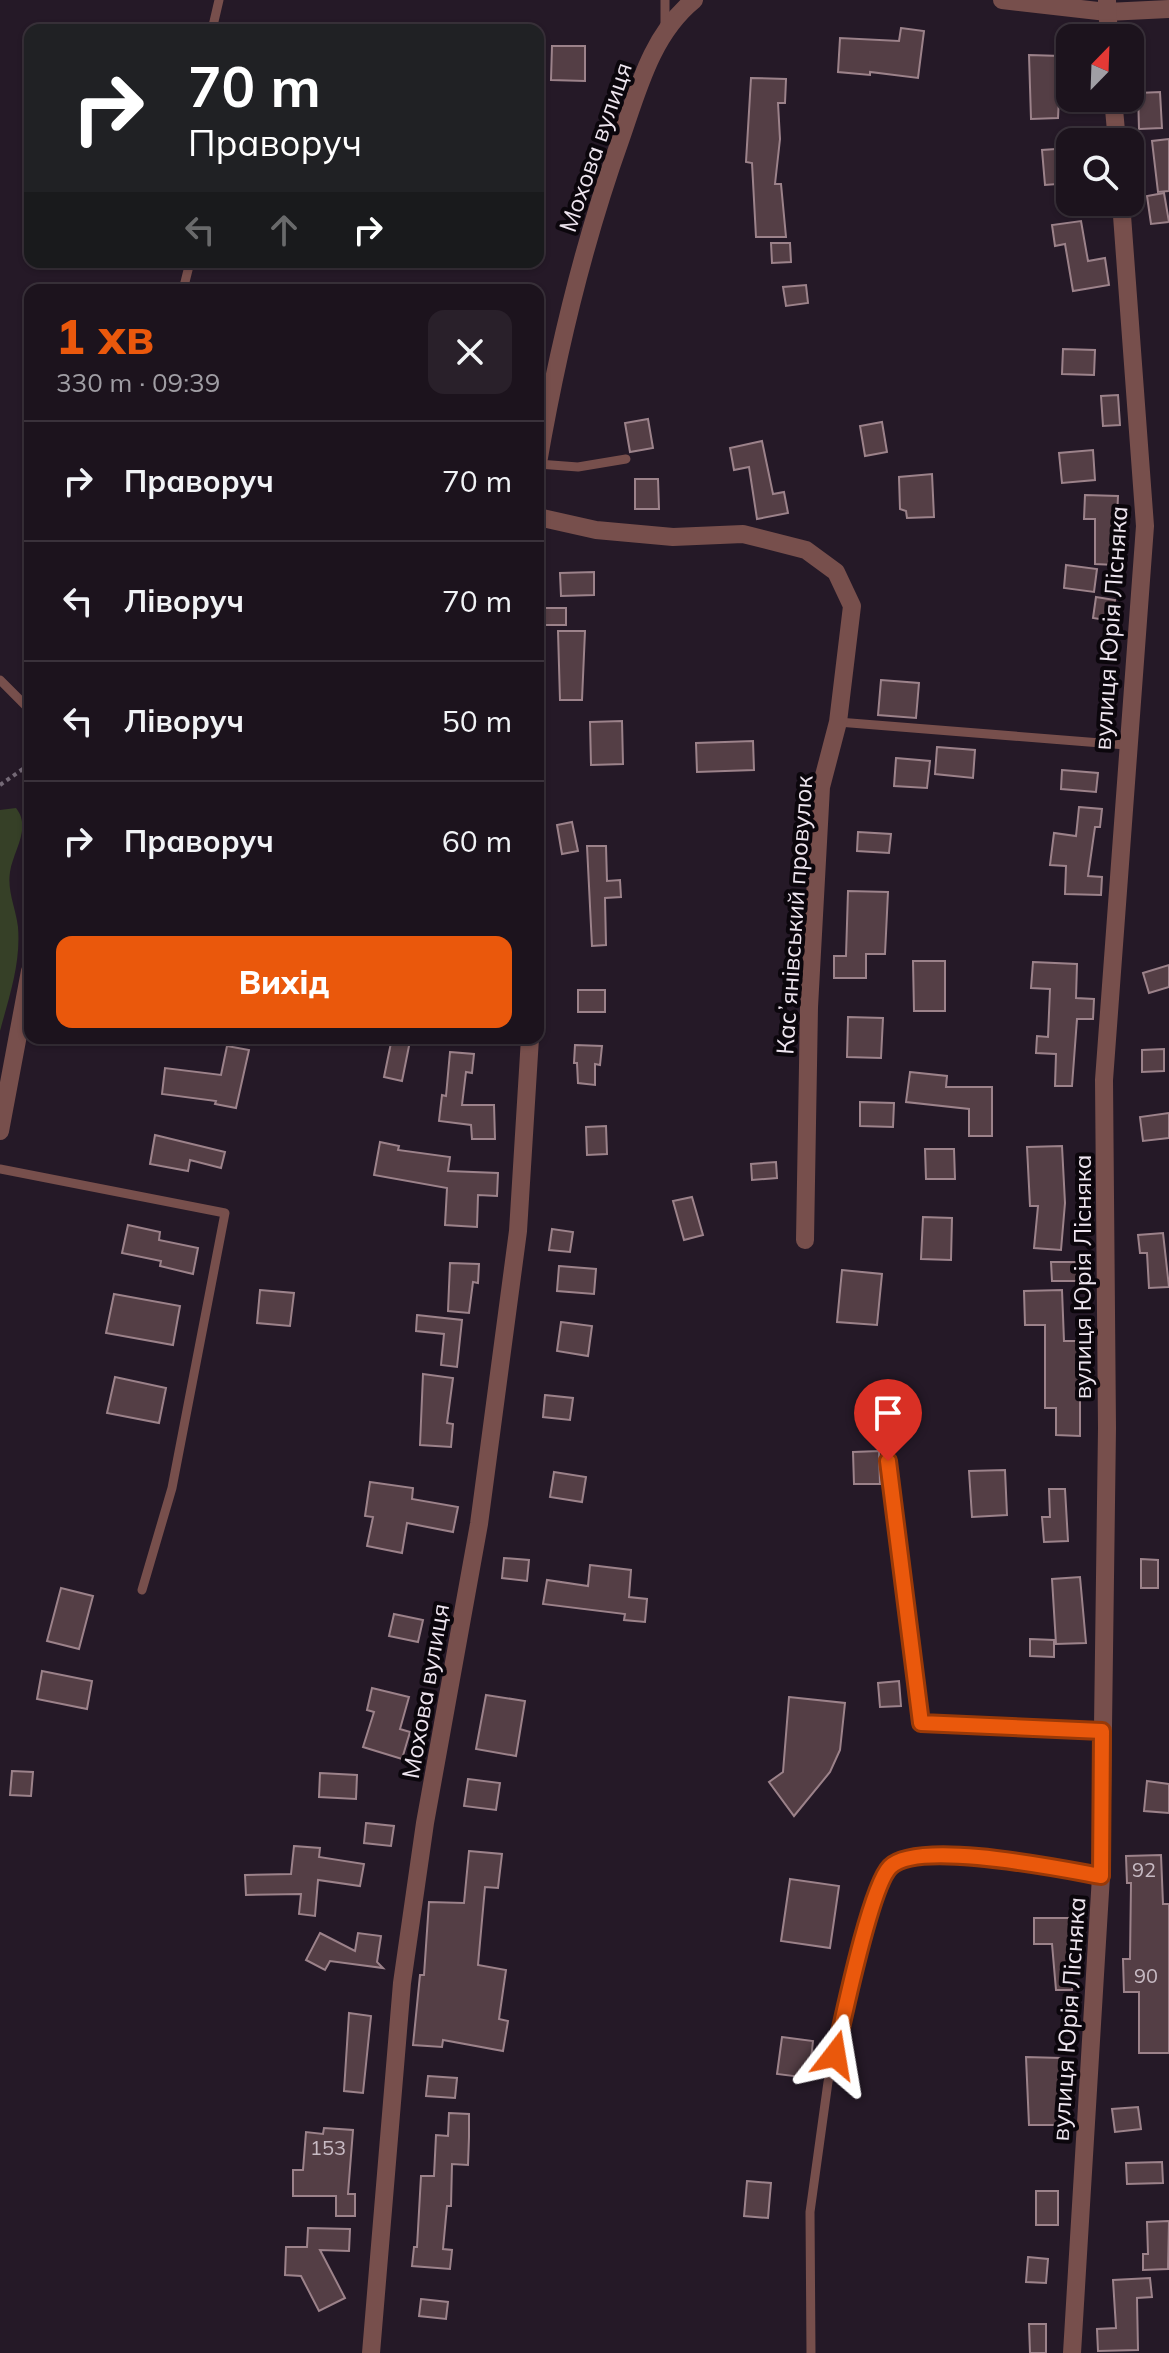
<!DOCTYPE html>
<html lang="uk">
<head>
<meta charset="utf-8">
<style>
  :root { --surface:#1c131d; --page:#29202a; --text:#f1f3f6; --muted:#a09ea4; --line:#3a323b; --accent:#ea580c }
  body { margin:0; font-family:Mulish,sans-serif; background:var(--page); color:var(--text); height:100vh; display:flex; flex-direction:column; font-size:30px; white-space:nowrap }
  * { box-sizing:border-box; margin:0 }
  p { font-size:26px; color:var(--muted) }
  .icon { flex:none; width:44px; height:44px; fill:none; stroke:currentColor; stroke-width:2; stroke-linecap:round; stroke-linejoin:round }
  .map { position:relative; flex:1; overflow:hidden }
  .drawer { position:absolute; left:24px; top:284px; width:520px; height:760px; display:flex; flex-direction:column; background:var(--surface); border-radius:16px; box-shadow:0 2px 6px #0004,0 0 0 2px var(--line) }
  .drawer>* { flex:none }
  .banner { position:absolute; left:24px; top:24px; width:520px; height:244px; border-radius:16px; box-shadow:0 2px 6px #0004,0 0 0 2px var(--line); background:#202124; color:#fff; overflow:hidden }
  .needle { width:52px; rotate:23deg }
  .buttons { position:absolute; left:1056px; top:24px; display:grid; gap:16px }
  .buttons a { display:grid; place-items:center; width:88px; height:88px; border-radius:16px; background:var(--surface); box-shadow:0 2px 6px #0004,0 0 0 2px var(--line); font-size:40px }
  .pin { position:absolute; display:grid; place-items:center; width:68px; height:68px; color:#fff; margin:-82px -34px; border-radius:50% 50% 50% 0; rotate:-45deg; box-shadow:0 0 8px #0007 }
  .pin .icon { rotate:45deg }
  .me { position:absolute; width:88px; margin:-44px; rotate:14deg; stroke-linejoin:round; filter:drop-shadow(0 0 6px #0008) }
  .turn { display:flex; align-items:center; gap:28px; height:168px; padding:0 32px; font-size:36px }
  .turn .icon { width:104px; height:104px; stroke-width:2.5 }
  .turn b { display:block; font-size:56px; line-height:68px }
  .lanes { display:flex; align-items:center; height:76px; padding:0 32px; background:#0003; justify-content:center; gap:40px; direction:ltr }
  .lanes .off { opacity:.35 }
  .round { display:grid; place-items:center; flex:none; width:84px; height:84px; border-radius:16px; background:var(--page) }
  .summary { display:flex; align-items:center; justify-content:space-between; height:136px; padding:0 32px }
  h1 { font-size:48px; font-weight:800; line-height:60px; color:var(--accent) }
  .action { display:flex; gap:16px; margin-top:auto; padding:16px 32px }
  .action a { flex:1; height:92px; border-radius:16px; background:var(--accent); color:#fff; font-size:32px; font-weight:800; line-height:92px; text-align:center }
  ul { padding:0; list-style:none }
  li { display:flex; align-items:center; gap:24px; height:120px; padding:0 32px; border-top:2px solid var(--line) }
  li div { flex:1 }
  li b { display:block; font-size:30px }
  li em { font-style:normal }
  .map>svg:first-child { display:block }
  .green { fill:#364027 }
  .building { fill:#543e45; stroke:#9c828a; stroke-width:2 }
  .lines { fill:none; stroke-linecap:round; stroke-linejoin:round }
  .path { stroke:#746976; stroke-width:4; stroke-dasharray:4 4; stroke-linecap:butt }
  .service { stroke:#774f4c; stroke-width:9 }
  .minor { stroke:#774f4c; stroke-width:18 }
  .route-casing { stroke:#983908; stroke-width:20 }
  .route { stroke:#ea580c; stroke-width:14 }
  .labels { text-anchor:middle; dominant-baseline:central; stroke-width:8; stroke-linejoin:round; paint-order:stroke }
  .number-label { font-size:20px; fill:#c8bbc4 }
  .street-label { font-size:24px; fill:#eee5ef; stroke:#0b060c }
</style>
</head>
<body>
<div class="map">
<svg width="1169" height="2353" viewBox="0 0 1169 2353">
  <rect width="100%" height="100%" fill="#251927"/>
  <!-- green -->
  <path class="green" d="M16 808C32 828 13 851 10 872 7 891 16 909 18 927 21 963 9 997 0 1031V810Z"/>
  <!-- building -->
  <g class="building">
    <path d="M901 28 924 31 918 78 870 72V75L838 72 840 38 899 41Z"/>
    <path d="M552 46H585V81L551 80Z"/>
    <path d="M1029 55 1061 56 1058 118 1031 119Z"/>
    <path d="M751 78 786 79 785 103H778L780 139 775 184H781L786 237H756L752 163 746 162Z"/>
    <path d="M1160 92 1162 128 1139 129 1138 93Z"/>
    <path d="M1169 139V191L1158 192 1152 141Z"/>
    <path d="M1070 148V183L1045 185 1042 150Z"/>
    <path d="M1164 193 1169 222 1151 224 1147 196Z"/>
    <path d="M1081 221 1088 261 1105 258 1109 285 1073 291 1065 244 1055 246 1052 225Z"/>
    <path d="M771 243H790L791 262 772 263Z"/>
    <path d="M806 285 808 303 786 306 783 287Z"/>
    <path d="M1063 349 1095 350 1094 375 1062 374Z"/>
    <path d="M1118 395 1120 425 1103 426 1101 396Z"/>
    <path d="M648 419 653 448 630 452 625 423Z"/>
    <path d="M882 422 887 452 865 456 860 426Z"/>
    <path d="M762 441 773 494 784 492 788 513 757 519 749 467 734 470 730 448Z"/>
    <path d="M1093 450 1095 480 1062 483 1059 453Z"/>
    <path d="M932 474 934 517 907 518 906 511 900 509 899 477Z"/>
    <path d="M635 479H658L659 509H635Z"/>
    <path d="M1085 495 1118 496 1115 565 1095 564V519H1084Z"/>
    <path d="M1066 565 1097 569 1094 592 1064 588Z"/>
    <path d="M594 572V595L561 596 560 573Z"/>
    <path d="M1096 597 1115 600 1112 621 1093 618Z"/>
    <rect x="544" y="608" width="22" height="17"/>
    <path d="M558 631H585L582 700H560Z"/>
    <path d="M881 680 919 683 916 718 878 715Z"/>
    <path d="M622 721 623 764 591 765 590 722Z"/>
    <path d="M753 741 754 770 697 772 696 743Z"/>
    <path d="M937 747 975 750 973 778 935 774Z"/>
    <path d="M896 758 930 761 927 788 894 786Z"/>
    <path d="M1062 770 1098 773 1096 792 1061 789Z"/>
    <path d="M1079 807 1102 809 1100 827H1095L1088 876 1102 877 1101 895 1065 894 1066 866 1050 865 1054 833 1076 836Z"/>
    <path d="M572 822 578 851 562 854 557 825Z"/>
    <path d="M858 832 891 834 889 853 857 851Z"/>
    <path d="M587 846H606L607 881 620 880 621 897 605 898 606 945 592 946Z"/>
    <path d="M848 891 888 892 885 954H866V978H834V956H846Z"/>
    <path d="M913 961H945V1011H914Z"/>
    <path d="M1033 962 1077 964 1076 998 1094 999 1093 1019H1077L1072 1086H1055L1056 1054 1036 1053 1037 1036 1048 1037 1050 989 1031 988Z"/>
    <path d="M1169 965V987L1149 993 1143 973Z"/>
    <rect x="578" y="990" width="27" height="22"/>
    <path d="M848 1017 883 1018 881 1058 847 1057Z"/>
    <path d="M392 1038 410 1041 402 1081 384 1077Z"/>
    <path d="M575 1045 602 1046 600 1065 595 1064V1085L578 1083 577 1063H574Z"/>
    <path d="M227 1046 249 1050 236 1108 215 1104 216 1101 162 1094 165 1068 221 1075Z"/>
    <path d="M1164 1049V1071L1142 1072V1050Z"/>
    <path d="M450 1052 474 1054 472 1073 466 1072 462 1105H494L495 1139H472L471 1125 439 1121 442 1095 446 1096Z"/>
    <path d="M910 1072 947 1076 946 1087H992V1136H969V1109L906 1102Z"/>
    <path d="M860 1102 894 1103 893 1127 860 1126Z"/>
    <path d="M1169 1113V1138L1143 1141 1140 1117Z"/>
    <path d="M606 1126 607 1154 587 1155 586 1127Z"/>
    <path d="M155 1135 225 1152 221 1168 190 1160 188 1171 150 1164Z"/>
    <path d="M380 1142 399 1146 398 1150 450 1157 448 1171 498 1173 497 1196 478 1195 477 1227 445 1225 447 1188 374 1175Z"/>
    <path d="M1062 1146 1065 1203 1061 1250 1034 1248 1038 1206H1030L1027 1147Z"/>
    <path d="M925 1149H954L955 1179H926Z"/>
    <path d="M776 1162 777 1178 752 1180 751 1164Z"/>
    <path d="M692 1197 703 1235 684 1240 673 1201Z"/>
    <path d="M923 1217 952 1218 951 1260 921 1259Z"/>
    <path d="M128 1225 160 1232 159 1240 198 1248 193 1274 160 1266 161 1261 122 1253Z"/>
    <path d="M552 1229 573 1232 570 1252 549 1250Z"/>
    <path d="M1163 1233 1169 1287 1149 1288 1147 1253H1140L1138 1235Z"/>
    <path d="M1051 1262H1080V1281H1052Z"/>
    <path d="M450 1263 479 1264 478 1283 473 1282 469 1313 448 1311Z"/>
    <path d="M559 1266 596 1269 594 1294 557 1291Z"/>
    <path d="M842 1270 882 1274 877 1325 837 1322Z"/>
    <path d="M260 1290 294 1293 290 1326 257 1323Z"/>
    <path d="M1062 1290 1064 1341H1088V1358H1080V1436L1056 1435V1408H1045V1325H1025L1024 1291Z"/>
    <path d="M114 1294 180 1306 173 1345 106 1333Z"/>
    <path d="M417 1315 462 1320 457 1367 441 1365 444 1334 416 1331Z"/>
    <path d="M561 1322 592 1326 588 1356 557 1351Z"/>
    <path d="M423 1374 453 1378 447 1423 453 1424 451 1447 420 1445Z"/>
    <path d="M115 1377 166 1388 159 1423 107 1413Z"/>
    <path d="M545 1395 573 1398 570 1420 543 1417Z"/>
    <path d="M879 1451 880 1484H854L853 1452Z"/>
    <path d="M1005 1470 1007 1515 972 1517 969 1471Z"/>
    <path d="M554 1472 586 1477 582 1502 550 1497Z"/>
    <path d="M370 1482 413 1488 412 1499 458 1507 453 1532 407 1523 402 1553 367 1546 373 1517 365 1516Z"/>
    <path d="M1049 1489H1065L1068 1541 1044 1542 1042 1517H1050Z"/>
    <path d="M504 1558 529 1560 527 1581 502 1578Z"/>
    <path d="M1141 1559 1158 1560V1588H1141Z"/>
    <path d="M590 1565 631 1570 629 1597 647 1599 645 1622 624 1620 625 1614 543 1604 547 1580 588 1586Z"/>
    <path d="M1080 1577 1086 1643 1056 1644 1052 1579Z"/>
    <path d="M61 1588 93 1596 79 1649 47 1641Z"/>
    <path d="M394 1614 423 1620 418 1642 389 1636Z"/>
    <path d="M1030 1639 1054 1640V1657L1030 1656Z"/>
    <path d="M42 1671 92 1681 87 1709 37 1699Z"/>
    <path d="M899 1681 901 1706 880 1707 878 1683Z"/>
    <path d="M372 1688 409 1697 400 1729 410 1732 402 1759 363 1747 374 1712 367 1710Z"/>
    <path d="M486 1695 525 1701 516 1756 476 1749Z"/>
    <path d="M789 1697 845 1703 840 1750 830 1772 794 1816 769 1782 783 1772Z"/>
    <path d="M12 1771 33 1772 31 1796 10 1795Z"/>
    <path d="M320 1773 357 1775 356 1799 319 1797Z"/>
    <path d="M468 1779 500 1783 496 1810 464 1806Z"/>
    <path d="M1147 1781 1169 1784V1813L1144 1811Z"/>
    <path d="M366 1823 394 1826 391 1846 364 1843Z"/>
    <path d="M294 1846 320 1848 319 1857 364 1864 360 1886 318 1880 315 1916 299 1914 301 1894 246 1895 245 1875 291 1874Z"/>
    <path d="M469 1851 502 1854 498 1888 485 1887 478 1965 506 1970 499 2019 508 2021 503 2051 443 2040 442 2047 413 2045 420 1975H424L429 1902 464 1903Z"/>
    <path d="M1161 1855 1163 1904H1169V2053H1139V1992H1124L1123 1959H1130L1131 1883H1127L1126 1856Z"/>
    <path d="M790 1879 839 1886 830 1948 781 1941Z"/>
    <path d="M1034 1918H1075L1072 1990H1056L1052 1944H1034Z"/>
    <path d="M320 1933 355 1951 358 1933 381 1936 377 1962 383 1968 330 1961 325 1970 306 1960Z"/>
    <path d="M349 2013 371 2016 363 2093 344 2091Z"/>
    <path d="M782 2037 813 2041 809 2078 777 2074Z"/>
    <path d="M1026 2057 1061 2058 1058 2125H1029Z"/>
    <path d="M428 2076 457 2078 455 2098 426 2096Z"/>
    <path d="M1138 2107 1141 2129 1115 2132 1112 2109Z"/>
    <path d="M449 2113 469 2114V2137L468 2165 452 2164 451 2206H447L443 2249 452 2250 450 2269 412 2266 414 2247H417L421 2176H434L436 2135 448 2136Z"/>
    <path d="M324 2128 353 2130 348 2194H355V2216H336V2196H293V2170H303L306 2132 323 2134Z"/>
    <path d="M1162 2162 1163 2183 1127 2184 1126 2163Z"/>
    <path d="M747 2181 771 2183 768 2218 744 2216Z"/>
    <rect x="1036" y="2191" width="22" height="34"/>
    <path d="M1169 2221 1168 2269 1143 2270V2254H1148L1147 2222Z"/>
    <path d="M308 2228 350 2229 349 2251 320 2250 345 2298 319 2311 301 2276 285 2275 286 2247H307Z"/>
    <path d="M1028 2257 1048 2259 1046 2283 1026 2282Z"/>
    <path d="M1150 2278 1152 2297 1137 2298 1138 2350 1098 2351 1097 2329 1116 2328 1113 2280Z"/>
    <path d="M421 2299 448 2302 446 2319 419 2316Z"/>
    <path d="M1029 2324H1046V2353H1030Z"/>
  </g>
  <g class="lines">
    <!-- path -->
    <path class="path" d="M0 785 30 764"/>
    <!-- service -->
    <g class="service">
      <path d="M665 0V29"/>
      <path d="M212 30 219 0"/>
      <path d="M183 290 190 262"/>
      <path d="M538 464 578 467 626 459"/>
      <path d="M0 680 30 710"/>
      <path d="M838 722 1126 745"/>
      <path d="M0 1169 225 1213 172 1488 142 1590"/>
      <path d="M888 1461 921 1723 1102 1731"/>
      <path d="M811 2353 810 2212 828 2082 868 1920 884 1875 900 1859 923 1855 991 1858 1101 1876"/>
    </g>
    <!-- minor -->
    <g class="minor">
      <path d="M1002 0 1107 12 1169 9"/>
      <path d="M1107 1 1109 38"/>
      <path d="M1113 98 1117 142"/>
      <path d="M538 463C557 353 583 244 621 138 638 89 652 34 694 0"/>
      <path d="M538 517 596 530 673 537 743 534 806 550 836 572 852 606 838 722 821 787 809 1007 805 1240"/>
      <path d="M0 1131 30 971"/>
      <path d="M371 2353 402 1983 425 1823 479 1524 518 1231 530 1038"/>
      <path d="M1072 2353 1101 1876 1107 1428 1104 1080 1145 526 1121 202"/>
    </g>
  </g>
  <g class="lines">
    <!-- route casing -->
    <g class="route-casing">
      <path id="route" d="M835 2055C843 2020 870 1887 890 1867 918 1839 1061 1869 1101 1876L1102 1731 921 1723 888 1461"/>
    </g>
    <!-- route -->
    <use href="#route" class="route"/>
  </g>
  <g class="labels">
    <!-- number labels -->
    <g class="number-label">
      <text x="1144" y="1869">92</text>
      <text x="1146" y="1975">90</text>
      <text x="328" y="2147">153</text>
    </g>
    <!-- street labels -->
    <g class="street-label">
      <text transform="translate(595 147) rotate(-71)">Мохова вулиця</text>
      <text transform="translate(1110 628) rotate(-86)">вулиця Юрія Лісняка</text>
      <text transform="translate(794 915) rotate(-86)">Касʼянівський провулок</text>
      <text transform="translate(1082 1277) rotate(-90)">вулиця Юрія Лісняка</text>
      <text transform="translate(425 1691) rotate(-80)">Мохова вулиця</text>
      <text transform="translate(1068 2019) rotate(-86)">вулиця Юрія Лісняка</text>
    </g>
  </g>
</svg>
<div class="buttons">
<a><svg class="needle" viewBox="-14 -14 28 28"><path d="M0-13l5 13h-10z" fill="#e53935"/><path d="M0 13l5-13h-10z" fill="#a09ea4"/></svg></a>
<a><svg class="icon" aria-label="search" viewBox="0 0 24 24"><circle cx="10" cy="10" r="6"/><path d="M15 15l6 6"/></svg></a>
</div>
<div class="pin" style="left:888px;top:1461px;background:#d93025"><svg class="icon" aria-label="arrive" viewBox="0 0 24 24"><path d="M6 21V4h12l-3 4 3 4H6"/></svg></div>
<svg class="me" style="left:835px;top:2055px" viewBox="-20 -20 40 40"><path d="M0-17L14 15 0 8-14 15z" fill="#ea580c" stroke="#fff" stroke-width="4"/></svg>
<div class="banner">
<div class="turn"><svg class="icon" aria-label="right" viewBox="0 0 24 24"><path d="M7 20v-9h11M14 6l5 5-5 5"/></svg><div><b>70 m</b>Праворуч</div></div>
<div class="lanes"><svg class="icon off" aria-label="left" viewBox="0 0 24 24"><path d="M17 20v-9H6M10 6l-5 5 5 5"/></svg><svg class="icon off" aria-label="ahead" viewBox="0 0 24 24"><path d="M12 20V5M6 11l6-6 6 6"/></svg><svg class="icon" aria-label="right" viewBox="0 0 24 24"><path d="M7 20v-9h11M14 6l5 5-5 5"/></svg></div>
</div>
<section class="drawer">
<div class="summary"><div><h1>1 хв</h1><p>330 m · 09:39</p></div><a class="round"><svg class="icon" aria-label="close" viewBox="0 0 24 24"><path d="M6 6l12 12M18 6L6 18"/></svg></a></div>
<ul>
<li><svg class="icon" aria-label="right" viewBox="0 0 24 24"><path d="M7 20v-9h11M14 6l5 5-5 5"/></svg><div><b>Праворуч</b></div><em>70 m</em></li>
<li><svg class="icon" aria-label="left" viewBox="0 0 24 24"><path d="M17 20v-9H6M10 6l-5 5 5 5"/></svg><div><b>Ліворуч</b></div><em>70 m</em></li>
<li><svg class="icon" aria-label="left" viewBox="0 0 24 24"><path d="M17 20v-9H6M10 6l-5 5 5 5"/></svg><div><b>Ліворуч</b></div><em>50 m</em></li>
<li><svg class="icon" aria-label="right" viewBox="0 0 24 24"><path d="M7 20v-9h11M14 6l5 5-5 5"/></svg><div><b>Праворуч</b></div><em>60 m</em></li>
</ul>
<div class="action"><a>Вихід</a></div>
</section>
</div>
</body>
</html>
